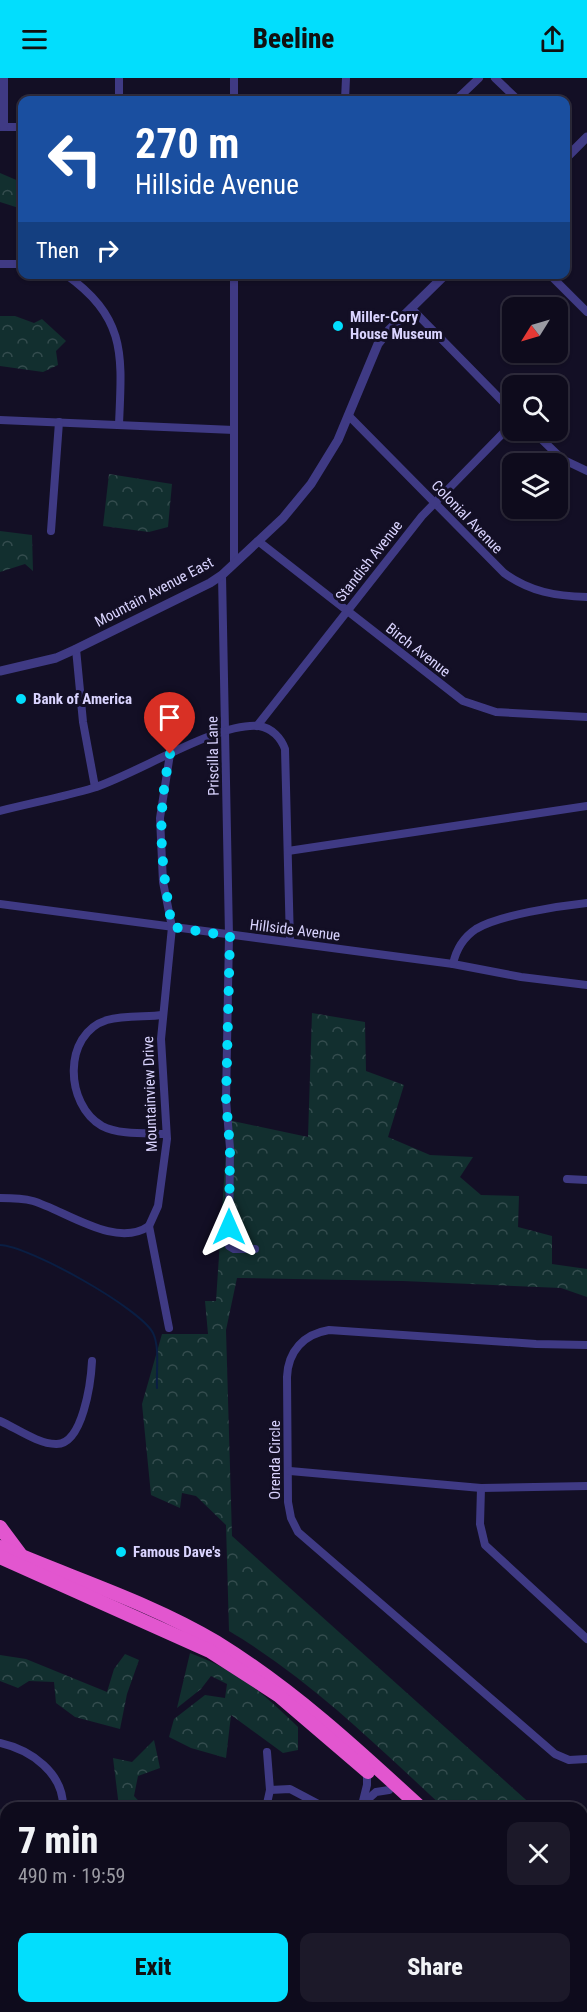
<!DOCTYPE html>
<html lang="en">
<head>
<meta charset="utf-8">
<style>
  :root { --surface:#0e0b1c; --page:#1c1929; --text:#f1f3f6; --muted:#9b9ba3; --line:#2e2b3b; --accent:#02defd }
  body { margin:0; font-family:"Roboto Condensed",sans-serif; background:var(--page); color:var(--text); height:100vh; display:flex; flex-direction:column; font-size:22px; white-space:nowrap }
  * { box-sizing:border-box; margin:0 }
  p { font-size:20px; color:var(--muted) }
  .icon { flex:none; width:33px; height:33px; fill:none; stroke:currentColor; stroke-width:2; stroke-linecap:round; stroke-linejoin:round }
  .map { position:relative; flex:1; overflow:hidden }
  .drawer { position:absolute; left:0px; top:1724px; width:588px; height:212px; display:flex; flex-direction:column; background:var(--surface); border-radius:18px 18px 0 0; box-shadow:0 2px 4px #0004,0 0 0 2px var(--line) }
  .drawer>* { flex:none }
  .hud { position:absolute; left:18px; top:18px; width:552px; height:183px; border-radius:12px; box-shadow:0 2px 4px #0004,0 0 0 2px var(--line); background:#1a4fa0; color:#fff; overflow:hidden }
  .needle { width:39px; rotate:233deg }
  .fabs { position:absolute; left:502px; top:219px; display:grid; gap:12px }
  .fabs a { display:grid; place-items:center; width:66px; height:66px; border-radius:12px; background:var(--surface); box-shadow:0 2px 4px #0004,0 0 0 2px var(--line); font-size:30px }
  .pin { position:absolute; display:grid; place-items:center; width:51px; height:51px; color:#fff; margin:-62px -26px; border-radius:50% 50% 50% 0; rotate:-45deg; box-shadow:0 0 6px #0007 }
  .pin .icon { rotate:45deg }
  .me { position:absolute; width:66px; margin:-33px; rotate:0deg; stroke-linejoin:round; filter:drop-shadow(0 0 4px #0008) }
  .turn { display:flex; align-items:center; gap:21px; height:126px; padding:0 18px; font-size:27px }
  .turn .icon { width:78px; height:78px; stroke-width:2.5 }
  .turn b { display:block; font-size:42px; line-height:51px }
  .then { display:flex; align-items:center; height:57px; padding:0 18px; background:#0003; gap:12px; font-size:22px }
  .round { display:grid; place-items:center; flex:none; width:63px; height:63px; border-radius:12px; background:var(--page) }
  .summary { display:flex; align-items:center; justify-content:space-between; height:102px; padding:0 18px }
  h1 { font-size:36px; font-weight:800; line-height:45px }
  .button { display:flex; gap:12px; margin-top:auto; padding:12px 18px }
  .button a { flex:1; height:69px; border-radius:12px; background:var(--accent); color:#111; font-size:24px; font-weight:800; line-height:69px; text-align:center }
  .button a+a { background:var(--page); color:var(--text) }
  header { display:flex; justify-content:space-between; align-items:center; height:78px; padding:0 18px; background:var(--accent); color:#111; font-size:27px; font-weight:800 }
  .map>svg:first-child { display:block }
  .forest { fill:url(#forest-crowns) }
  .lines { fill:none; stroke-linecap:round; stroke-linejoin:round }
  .stream { stroke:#0a1e43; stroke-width:2 }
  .minor { stroke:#3f3a84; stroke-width:8 }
  .tertiary { stroke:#3f3a84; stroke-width:9 }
  .trunk { stroke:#e256cf; stroke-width:14 }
  .route { stroke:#02defd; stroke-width:10; stroke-dasharray:0 18 }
  .poi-dot { fill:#02defd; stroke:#130f25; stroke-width:2 }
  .labels { text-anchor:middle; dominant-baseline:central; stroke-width:6; stroke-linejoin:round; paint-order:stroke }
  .poi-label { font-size:15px; font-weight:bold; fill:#dad4ff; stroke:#130f25; text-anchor:start }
  .street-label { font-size:15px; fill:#dad4ff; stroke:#130f25 }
</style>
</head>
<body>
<header><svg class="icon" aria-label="menu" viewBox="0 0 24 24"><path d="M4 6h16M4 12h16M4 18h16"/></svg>Beeline<svg class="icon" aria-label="share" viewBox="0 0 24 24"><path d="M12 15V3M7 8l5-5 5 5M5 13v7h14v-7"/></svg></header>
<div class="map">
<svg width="587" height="1934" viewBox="0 0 587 1934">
  <defs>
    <pattern id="forest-crowns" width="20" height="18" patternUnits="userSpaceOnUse" patternTransform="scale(1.5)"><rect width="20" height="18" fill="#122f2f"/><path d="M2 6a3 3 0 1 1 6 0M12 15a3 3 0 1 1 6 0" fill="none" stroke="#344c4e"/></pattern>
  </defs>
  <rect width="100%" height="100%" fill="#130f25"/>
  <!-- forest -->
  <g class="forest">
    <path d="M0 95 21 104 22 131 0 124Z"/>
    <path d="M0 238H15L34 245 42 241 66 263 56 273 58 287 43 294 0 288Z"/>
    <path d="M109 396 172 406 168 449 149 454 103 448Z"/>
    <path d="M0 453 32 457 33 493 25 486 0 494Z"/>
    <path d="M312 935 365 944 366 993 404 1007 388 1059 430 1077 473 1079 460 1099 481 1117 519 1118 518 1149 552 1158V1186L587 1191V1219L561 1210 403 1203 237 1200 226 1252 232 1458 534 1729H443C375 1666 310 1601 229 1553L226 1447 196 1418 182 1415 180 1430 151 1417 142 1326 162 1256H208L205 1223H216L228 1042 308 1059Z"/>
    <path d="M190 1575C238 1593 262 1614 298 1649V1672L283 1675 231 1637 226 1680 191 1670 169 1659 174 1641 205 1617 225 1620 227 1606 211 1598 201 1611 177 1630Z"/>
    <path d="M125 1576 139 1582 127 1616 120 1651 75 1639 56 1625 54 1604 29 1603 18 1610 0 1603V1577L26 1581 107 1614 114 1591Z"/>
    <path d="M154 1662 160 1690 138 1698 134 1718 144 1729H119L113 1680 132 1684Z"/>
    <path d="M0 1731 6 1735 5 1788 0 1786Z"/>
    <path d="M582 1772 587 1777V1864L582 1859Z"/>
    <path d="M582 1910 587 1916V1934H558L553 1929H582Z"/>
    <path d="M112 1929H268L274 1934H113Z"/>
  </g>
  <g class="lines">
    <!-- stream -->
    <path class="stream" d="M0 1167C29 1168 140 1230 153 1255 160 1269 156 1294 157 1310"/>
    <!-- minor -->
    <g class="minor">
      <path d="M119 0V22"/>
      <path d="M495 0 518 22"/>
      <path d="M234 22V0"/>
      <path d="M345 22 346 0"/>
      <path d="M456 22 479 0"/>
      <path d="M0 49H22"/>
      <path d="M4 49V0"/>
      <path d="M0 186H22"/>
      <path d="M65 196C127 240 122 277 119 346"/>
      <path d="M549 196 587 234"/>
      <path d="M411 230 513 334"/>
      <path d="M349 338 504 495C530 514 556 518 587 519"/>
      <path d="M0 342 234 352"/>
      <path d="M532 352 562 381 587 393"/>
      <path d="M51 453 59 344"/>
      <path d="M258 463 463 623 496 634 587 639"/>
      <path d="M234 485V196"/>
      <path d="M222 497 229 858 226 1022 230 1070 229 1168 234 1171H255"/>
      <path d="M76 571 83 644 95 709"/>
      <path d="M257 648 422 438 513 345"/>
      <path d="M0 733C31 725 63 719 93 710 137 696 217 644 259 648 272 650 281 660 285 671L290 864"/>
      <path d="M288 773 587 728"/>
      <path d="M0 826 453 886 521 899 587 907"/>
      <path d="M453 886C456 872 464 859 476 851 499 837 559 828 587 825"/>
      <path d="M163 937C146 939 124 937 107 942 62 956 65 1027 102 1048 119 1057 147 1055 166 1056"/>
      <path d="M567 1101 587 1102"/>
      <path d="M0 1120C11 1120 22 1120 33 1123 66 1133 116 1171 149 1148"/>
      <path d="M169 1250 149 1148 158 1128 167 1061 161 961 172 849 163 804 160 740 170 676"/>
      <path d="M587 1267 536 1266 329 1252C304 1256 288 1273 287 1299L288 1424 291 1440 298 1454 555 1676 569 1682 587 1681"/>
      <path d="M0 1343C16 1350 38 1366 56 1366 83 1367 91 1303 92 1283"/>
      <path d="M290 1393 481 1410 587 1408"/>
      <path d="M481 1410 480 1446 485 1467 587 1561"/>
      <path d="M0 1665C31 1672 64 1695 63 1730"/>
      <path d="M270 1712 290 1711 326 1730"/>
      <path d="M363 1723 367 1707V1692"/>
      <path d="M266 1730 270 1712 267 1674"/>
      <path d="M358 1730 376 1714 389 1712"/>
      <path d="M15 1929V1934"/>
      <path d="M385 1929 395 1934"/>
      <path d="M542 1929 549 1934"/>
      <path d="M480 1934 489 1929"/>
    </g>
    <!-- tertiary -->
    <g class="tertiary">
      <path d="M566 80 587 59"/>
      <path d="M0 593 56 580 76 571 210 505 222 497 283 440 311 406 338 362 378 266 389 252 446 196"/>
    </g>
    <!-- trunk -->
    <g class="trunk">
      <path d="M0 1449 20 1476"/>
      <path d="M0 1469C71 1500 149 1524 216 1564 292 1611 356 1670 421 1730"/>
      <path d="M0 1479 210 1573 278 1617 368 1694"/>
      <path d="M582 1880 587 1885"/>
      <path d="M582 1892 587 1897"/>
    </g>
  </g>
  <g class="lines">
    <!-- route -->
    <path class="route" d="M170 676C156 742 161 783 172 849L230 858 226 1022 230 1070 229 1149"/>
  </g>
  <!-- markers -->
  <g class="poi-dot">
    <circle cx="338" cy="248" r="6"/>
    <circle cx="21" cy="621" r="6"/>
    <circle cx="121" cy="1474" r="6"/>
  </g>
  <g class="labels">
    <!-- poi labels -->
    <g class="poi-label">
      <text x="350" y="239">Miller-Cory<tspan x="350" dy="17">House Museum</tspan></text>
      <text x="33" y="621">Bank of America</text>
      <text x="133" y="1474">Famous Dave's</text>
    </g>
    <!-- street labels -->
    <g class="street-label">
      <text transform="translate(467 439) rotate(46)">Colonial Avenue</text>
      <text transform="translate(369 483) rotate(-52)">Standish Avenue</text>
      <text transform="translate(154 514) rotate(-28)">Mountain Avenue East</text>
      <text transform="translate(418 572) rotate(38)">Birch Avenue</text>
      <text transform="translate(213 678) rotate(-91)">Priscilla Lane</text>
      <text transform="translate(295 852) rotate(7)">Hillside Avenue</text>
      <text transform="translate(150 1016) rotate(-92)">Mountainview Drive</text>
      <text transform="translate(275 1382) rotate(-90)">Orenda Circle</text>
    </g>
  </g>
</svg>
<div class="fabs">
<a><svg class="needle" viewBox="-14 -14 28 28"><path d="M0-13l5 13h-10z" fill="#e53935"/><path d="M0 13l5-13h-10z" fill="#9b9ba3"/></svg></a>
<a><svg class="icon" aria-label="search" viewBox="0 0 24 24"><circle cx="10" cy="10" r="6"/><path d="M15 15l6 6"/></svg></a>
<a><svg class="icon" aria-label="layers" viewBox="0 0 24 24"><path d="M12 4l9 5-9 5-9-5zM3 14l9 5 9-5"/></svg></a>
</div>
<div class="pin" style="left:170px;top:676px;background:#d93025"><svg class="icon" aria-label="arrive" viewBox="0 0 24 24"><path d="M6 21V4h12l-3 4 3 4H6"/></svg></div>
<svg class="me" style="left:229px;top:1149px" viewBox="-20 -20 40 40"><path d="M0-17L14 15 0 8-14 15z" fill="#02defd" stroke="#fff" stroke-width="4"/></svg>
<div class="hud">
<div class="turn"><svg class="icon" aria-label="left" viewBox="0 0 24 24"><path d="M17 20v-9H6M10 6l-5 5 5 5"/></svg><div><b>270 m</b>Hillside Avenue</div></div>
<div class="then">Then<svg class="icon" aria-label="right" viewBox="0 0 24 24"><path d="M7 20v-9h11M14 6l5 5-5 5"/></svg></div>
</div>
<section class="drawer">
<div class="summary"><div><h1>7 min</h1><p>490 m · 19:59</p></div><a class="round"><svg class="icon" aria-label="close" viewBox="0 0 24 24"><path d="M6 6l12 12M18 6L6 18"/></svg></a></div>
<div class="button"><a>Exit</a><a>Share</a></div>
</section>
</div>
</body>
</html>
